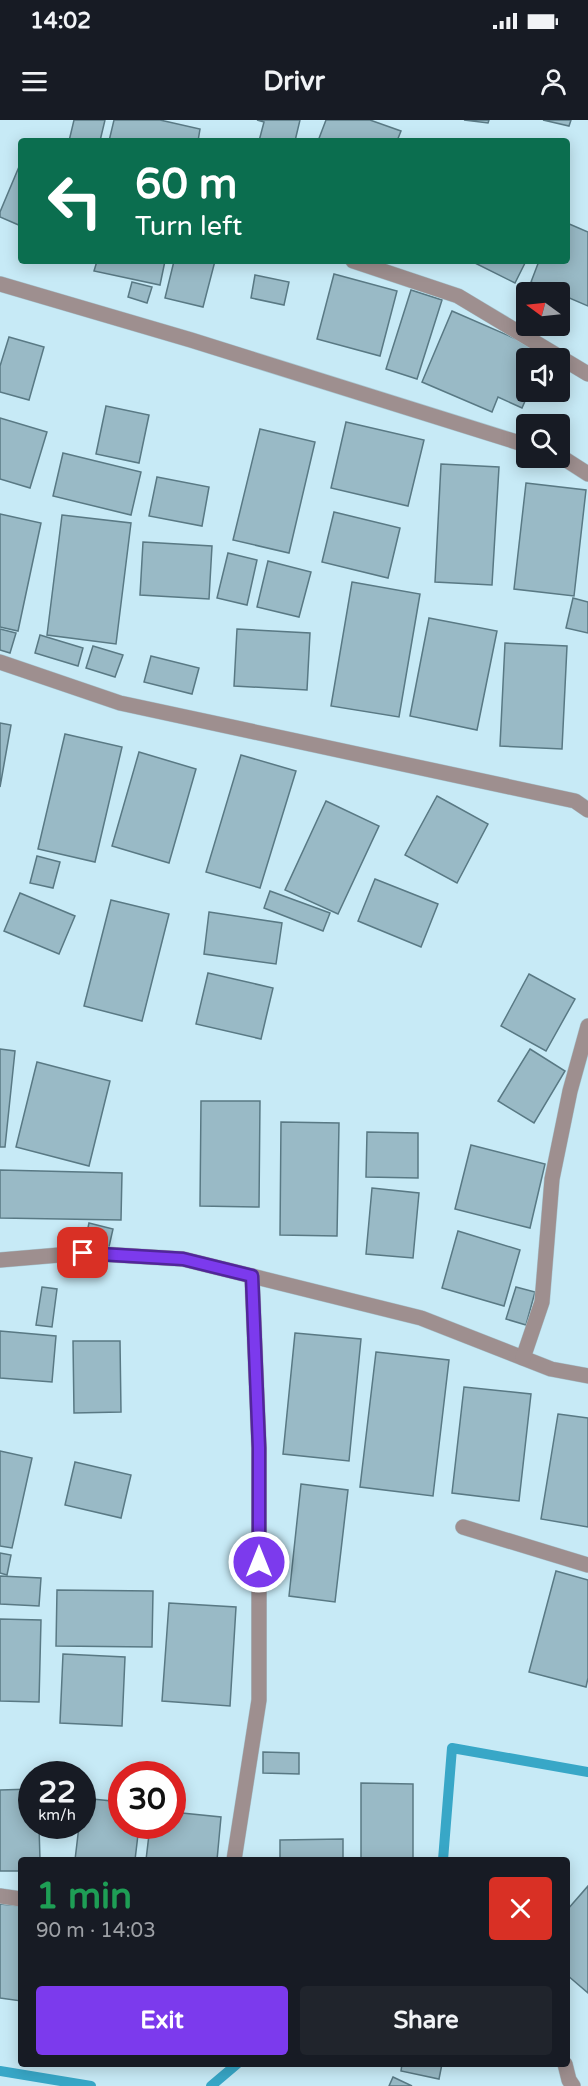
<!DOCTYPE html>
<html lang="en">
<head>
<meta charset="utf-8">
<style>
  :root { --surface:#171b24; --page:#20242c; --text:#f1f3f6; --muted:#9ea1a6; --accent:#7c3aed }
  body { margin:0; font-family:"Varela Round",sans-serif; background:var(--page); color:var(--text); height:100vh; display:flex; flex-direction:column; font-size:22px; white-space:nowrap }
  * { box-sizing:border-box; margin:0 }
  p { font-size:20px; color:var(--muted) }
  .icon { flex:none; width:33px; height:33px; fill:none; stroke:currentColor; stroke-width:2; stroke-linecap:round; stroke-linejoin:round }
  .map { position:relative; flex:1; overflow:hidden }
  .details { position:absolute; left:18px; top:1737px; width:552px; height:210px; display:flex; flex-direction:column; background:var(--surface); border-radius:6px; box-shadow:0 3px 15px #0003 }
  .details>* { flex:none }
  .hud { position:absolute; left:18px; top:18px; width:552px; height:126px; border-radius:6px; box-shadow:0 3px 15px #0003; background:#0b6e4f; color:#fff; overflow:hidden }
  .needle { width:39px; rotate:285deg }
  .fabs { position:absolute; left:516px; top:162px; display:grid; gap:12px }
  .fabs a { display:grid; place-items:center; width:54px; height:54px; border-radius:6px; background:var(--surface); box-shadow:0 3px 15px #0003; font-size:30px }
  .speed { position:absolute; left:18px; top:1641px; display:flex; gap:12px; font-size:30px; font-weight:700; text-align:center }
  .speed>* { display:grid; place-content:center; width:78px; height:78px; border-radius:50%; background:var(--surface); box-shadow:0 3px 15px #0003; line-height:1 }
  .speed small { font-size:15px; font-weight:400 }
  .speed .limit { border:9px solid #d22; background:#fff; color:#111 }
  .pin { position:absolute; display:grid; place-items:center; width:51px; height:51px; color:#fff; margin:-26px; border-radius:12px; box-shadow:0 3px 9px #0006 }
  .me { position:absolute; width:66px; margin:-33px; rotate:0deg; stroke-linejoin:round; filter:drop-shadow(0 0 4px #0008) }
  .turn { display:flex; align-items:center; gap:21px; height:126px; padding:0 18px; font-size:27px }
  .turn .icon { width:78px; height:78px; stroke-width:2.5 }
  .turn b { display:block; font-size:42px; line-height:51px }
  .round { display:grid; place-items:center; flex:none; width:63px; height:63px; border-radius:6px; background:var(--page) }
  .head { display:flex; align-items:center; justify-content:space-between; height:102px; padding:0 18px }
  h1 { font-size:36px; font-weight:800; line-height:45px; color:#1e9e55 }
  .cta { display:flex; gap:12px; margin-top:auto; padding:12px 18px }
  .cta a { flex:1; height:69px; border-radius:6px; background:var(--accent); color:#fff; font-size:24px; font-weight:800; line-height:69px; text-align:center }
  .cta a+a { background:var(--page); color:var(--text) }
  .status { display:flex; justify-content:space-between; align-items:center; height:42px; padding:0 30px; background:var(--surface); direction:ltr }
  .status svg { height:16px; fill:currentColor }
  header { display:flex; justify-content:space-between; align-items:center; height:78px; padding:0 18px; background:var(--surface); font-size:27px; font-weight:800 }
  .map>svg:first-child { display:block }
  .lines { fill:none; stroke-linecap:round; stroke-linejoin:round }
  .stream { stroke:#38a7c7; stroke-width:10 }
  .building { fill:#99bac6; stroke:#597984; stroke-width:1.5 }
  .street-casing { stroke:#a8c7d2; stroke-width:16 }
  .street { stroke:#9e8f8f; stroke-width:15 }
  .route-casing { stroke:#51269a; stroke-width:15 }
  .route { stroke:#7c3aed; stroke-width:10 }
</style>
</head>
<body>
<div class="status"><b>14:02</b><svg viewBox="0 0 49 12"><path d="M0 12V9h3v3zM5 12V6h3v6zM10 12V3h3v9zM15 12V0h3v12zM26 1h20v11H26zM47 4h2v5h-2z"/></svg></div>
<header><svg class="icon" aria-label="menu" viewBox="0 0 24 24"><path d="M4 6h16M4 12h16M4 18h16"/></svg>Drivr<svg class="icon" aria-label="person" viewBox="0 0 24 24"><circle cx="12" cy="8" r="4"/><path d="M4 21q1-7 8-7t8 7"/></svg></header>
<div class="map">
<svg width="588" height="1966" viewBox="0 0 588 1966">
  <rect width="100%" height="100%" fill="#c7eaf6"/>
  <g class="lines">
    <!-- stream -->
    <g class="stream">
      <path d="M443 1740 452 1628 588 1652"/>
      <path d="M0 1951 91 1966"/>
      <path d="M211 1966 237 1944"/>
    </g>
  </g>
  <!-- building -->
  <g class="building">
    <path d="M74 0H105L100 21H69Z"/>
    <path d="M114 0H160L200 9 198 21H109Z"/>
    <path d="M257 0H300L295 21H259L264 2Z"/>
    <path d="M326 0H370L401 11 397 21H318Z"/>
    <path d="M464 0H489L488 3Z"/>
    <path d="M543 0H571L569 6Z"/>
    <path d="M21 42V106L0 97V92Z"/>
    <path d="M567 103 588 112V186L560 174V172L531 162 539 141H567Z"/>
    <path d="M97 141H165L160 165 94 151Z"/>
    <path d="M174 141H215L203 187 165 178Z"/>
    <path d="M471 141H526L515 163Z"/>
    <path d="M334 154 397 171 380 236 317 219Z"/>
    <path d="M255 155 289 162 284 185 251 178Z"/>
    <path d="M132 162 152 167 147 183 128 177Z"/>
    <path d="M525 167 537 172H526V187L517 183Z"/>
    <path d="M411 170 442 180 417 259 386 249Z"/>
    <path d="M452 191 546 232 543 238H526V272H529L522 288 498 277 492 292 422 262Z"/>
    <path d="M9 217 44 227 29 280 0 272V246Z"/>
    <path d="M106 286 149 295 139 343 96 334Z"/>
    <path d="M0 298 47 312 30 368 0 359Z"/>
    <path d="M346 302 424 320 408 386 331 368Z"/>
    <path d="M260 309 315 322 289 433 233 420Z"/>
    <path d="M63 333 141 352 131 395 53 376Z"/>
    <path d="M441 344 499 347 492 465 435 462Z"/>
    <path d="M157 357 209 367 202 406 149 396Z"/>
    <path d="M526 363 586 370 574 476 514 469Z"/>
    <path d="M334 392 400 408 388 458 322 442Z"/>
    <path d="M0 394 41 403 18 511 0 507Z"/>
    <path d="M62 395 131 403 116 524 47 515Z"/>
    <path d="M143 422 212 426 209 479 140 475Z"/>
    <path d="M228 433 257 440 247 485 217 478Z"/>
    <path d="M268 441 311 452 299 497 257 487Z"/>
    <path d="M352 462 420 474 399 597 331 586Z"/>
    <path d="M573 478 588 482V513L566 508Z"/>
    <path d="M429 498 497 511 477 610 410 596Z"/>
    <path d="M0 509 16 513 10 533 0 530Z"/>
    <path d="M237 509 310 513 307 570 234 566Z"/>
    <path d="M40 515 83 528 78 546 35 533Z"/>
    <path d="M505 523 567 526 562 629 500 626Z"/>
    <path d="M93 526 123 535 115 557 86 548Z"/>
    <path d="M151 536 199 548 192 574 144 562Z"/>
    <path d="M0 603 11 605 0 667Z"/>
    <path d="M65 614 122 627 95 742 38 729Z"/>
    <path d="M139 632 196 649 169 743 112 726Z"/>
    <path d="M241 635 296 651 260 768 206 752Z"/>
    <path d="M437 676 488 704 457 763 405 735Z"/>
    <path d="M326 681 379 706 338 794 285 770Z"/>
    <path d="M37 736 60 742 53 768 30 763Z"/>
    <path d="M375 759 438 784 421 827 358 801Z"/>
    <path d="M270 771 330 793 323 811 264 788Z"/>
    <path d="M20 773 75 796 59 834 4 811Z"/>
    <path d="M111 780 169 794 142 901 84 886Z"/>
    <path d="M209 792 282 803 276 844 204 834Z"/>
    <path d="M208 853 273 868 261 919 196 904Z"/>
    <path d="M529 854 575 879 546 931 501 906Z"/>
    <path d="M0 929 15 931 5 1027H0Z"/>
    <path d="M530 929 565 951 534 1003 498 981Z"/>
    <path d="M37 942 110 961 89 1046 16 1027Z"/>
    <path d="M201 981H260L259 1087 200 1086Z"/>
    <path d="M281 1002 339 1003 337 1116 280 1115Z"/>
    <path d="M367 1012 418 1013V1058L366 1057Z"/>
    <path d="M471 1025 545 1044 530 1108 455 1089Z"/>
    <path d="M0 1050 122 1053 121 1100 0 1098Z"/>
    <path d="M372 1068 419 1073 413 1138 366 1134Z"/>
    <path d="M89 1103 113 1109 108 1131 84 1126Z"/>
    <path d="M458 1111 520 1130 504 1186 442 1168Z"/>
    <path d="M42 1167 57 1169 52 1207 36 1205Z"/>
    <path d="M516 1167 535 1172 526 1205 506 1199Z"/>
    <path d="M0 1211 56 1216 52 1262 0 1258Z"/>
    <path d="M295 1213 361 1219 349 1341 283 1334Z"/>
    <path d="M73 1221H120L121 1292 74 1293Z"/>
    <path d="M376 1232 449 1240 433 1376 360 1367Z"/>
    <path d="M464 1267 531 1274 519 1381 452 1373Z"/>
    <path d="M558 1294 588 1298V1407L541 1399Z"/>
    <path d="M0 1331 32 1338 12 1428 0 1426Z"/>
    <path d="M75 1342 131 1355 121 1398 65 1385Z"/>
    <path d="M301 1364 348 1370 335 1482 289 1476Z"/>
    <path d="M0 1433 11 1435 7 1455 0 1453Z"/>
    <path d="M556 1451 588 1460V1558L586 1567 529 1552Z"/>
    <path d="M0 1456 41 1458 39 1486 0 1484Z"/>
    <path d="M57 1470 153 1471 152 1527 56 1526Z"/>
    <path d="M169 1483 236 1487 230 1586 162 1581Z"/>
    <path d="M0 1499 41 1500 39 1582 0 1581Z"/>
    <path d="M63 1534 125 1537 122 1606 60 1603Z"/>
    <path d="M263 1632 299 1633V1654L263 1653Z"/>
    <path d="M361 1663 413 1664V1740H361Z"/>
    <path d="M32 1669V1706H39L40 1740H21V1751H0V1670Z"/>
    <path d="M82 1678 122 1682V1706H139L135 1740H75L79 1706H82Z"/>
    <path d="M172 1692 221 1697 217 1740H146L150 1706H172Z"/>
    <path d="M343 1719V1740H280V1720Z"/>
    <path d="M588 1766V1873L567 1855V1790Z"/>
    <path d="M0 1784 21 1786V1881L0 1878Z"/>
    <path d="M402 1944H442L439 1959 401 1951Z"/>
    <path d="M393 1957 412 1966H389Z"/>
  </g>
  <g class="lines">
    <!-- street casing -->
    <g class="street-casing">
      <g id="street">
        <path d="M353 141 458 176 588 254"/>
        <path d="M0 164 191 220 526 325"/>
        <path d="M560 336 588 354"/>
        <path d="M0 542 120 583 575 681 588 690"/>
        <path d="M0 1140 83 1133 183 1139 421 1198 551 1249 588 1256"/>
        <path d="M523 1238 542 1182 552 1059 570 971 588 906"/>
        <path d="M463 1407 588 1445"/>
        <path d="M234 1740 259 1580V1328L252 1156"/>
        <path d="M0 1776 21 1779"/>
        <path d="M565 1944 569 1960 573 1966"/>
      </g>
    </g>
    <!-- street -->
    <use href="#street" class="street"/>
  </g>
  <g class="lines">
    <!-- route casing -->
    <g class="route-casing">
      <path id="route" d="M83 1133 183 1139 252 1156 259 1328V1442"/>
    </g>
    <!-- route -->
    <use href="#route" class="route"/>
  </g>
</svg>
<div class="fabs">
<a><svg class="needle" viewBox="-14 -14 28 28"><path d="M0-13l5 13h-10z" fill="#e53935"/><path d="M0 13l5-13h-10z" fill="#9ea1a6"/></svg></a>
<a><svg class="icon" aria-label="sound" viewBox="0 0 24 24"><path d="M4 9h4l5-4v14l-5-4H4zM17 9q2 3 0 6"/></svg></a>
<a><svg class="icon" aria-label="search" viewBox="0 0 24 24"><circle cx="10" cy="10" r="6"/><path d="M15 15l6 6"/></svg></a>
</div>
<div class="speed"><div>22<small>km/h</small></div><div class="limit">30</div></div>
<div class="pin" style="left:83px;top:1133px;background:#d93025"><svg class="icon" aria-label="arrive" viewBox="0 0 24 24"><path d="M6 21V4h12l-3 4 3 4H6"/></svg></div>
<svg class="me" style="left:259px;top:1442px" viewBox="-20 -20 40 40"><circle r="17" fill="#7c3aed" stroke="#fff" stroke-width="3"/><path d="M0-11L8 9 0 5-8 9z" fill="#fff"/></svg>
<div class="hud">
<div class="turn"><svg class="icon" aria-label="left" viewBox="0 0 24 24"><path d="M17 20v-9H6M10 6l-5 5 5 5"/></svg><div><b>60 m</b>Turn left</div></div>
</div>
<section class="details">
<div class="head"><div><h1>1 min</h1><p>90 m · 14:03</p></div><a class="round" style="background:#d93025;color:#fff"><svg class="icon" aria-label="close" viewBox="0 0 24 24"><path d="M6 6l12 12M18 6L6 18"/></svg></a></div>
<div class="cta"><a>Exit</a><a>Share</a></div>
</section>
</div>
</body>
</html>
